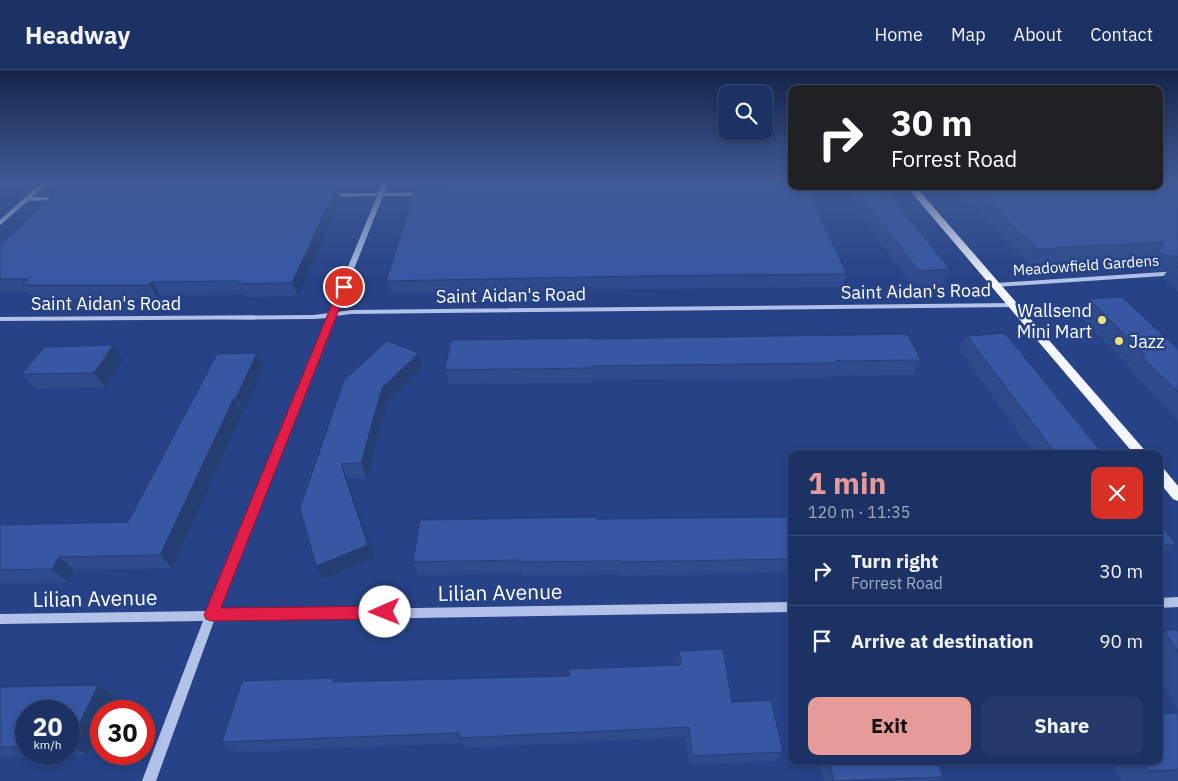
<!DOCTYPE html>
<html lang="en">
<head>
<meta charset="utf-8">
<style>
  :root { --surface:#1d3264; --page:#253a6a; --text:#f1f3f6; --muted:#a0aabf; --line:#3b4d78; --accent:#e69b98 }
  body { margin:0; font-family:"IBM Plex Sans",sans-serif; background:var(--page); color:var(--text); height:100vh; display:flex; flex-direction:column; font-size:19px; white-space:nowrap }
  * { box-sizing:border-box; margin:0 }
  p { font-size:16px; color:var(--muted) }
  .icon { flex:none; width:28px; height:28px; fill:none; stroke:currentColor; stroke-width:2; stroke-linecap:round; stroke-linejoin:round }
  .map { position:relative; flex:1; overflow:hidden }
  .side { position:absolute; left:788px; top:380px; width:375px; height:315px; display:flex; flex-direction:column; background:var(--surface); border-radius:10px; box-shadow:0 2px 8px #0003,0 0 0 1px var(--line) }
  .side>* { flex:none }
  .hud { position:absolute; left:788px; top:15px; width:375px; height:105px; border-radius:10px; box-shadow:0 2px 8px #0003,0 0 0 1px var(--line); background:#202124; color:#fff; overflow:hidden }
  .tools { position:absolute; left:718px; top:15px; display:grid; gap:10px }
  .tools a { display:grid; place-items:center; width:55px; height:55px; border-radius:10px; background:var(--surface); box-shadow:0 2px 8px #0003,0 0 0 1px var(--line); font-size:25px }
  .speed { position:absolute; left:15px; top:630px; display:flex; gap:10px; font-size:25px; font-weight:700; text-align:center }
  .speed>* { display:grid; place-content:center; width:65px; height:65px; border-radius:50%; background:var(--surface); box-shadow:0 2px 8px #0003,0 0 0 1px var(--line); line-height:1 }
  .speed small { font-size:12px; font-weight:400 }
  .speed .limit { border:8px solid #d22; background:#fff; color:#111 }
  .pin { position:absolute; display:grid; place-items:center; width:42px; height:42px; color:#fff; margin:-21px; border:2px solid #fff; border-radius:50%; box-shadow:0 1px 5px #0007 }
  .me { position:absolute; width:55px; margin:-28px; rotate:269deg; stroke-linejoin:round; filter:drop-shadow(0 0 4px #0008) }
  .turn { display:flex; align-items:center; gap:18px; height:105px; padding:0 20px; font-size:22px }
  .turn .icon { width:65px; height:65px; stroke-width:2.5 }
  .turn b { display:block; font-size:35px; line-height:42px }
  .round { display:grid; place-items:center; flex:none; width:52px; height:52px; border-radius:10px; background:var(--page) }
  .summary { display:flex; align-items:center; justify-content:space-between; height:85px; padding:0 20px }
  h1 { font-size:30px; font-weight:700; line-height:38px; color:var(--accent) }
  .action { display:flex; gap:10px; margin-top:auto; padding:10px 20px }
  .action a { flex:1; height:58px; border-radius:10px; background:var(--accent); color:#111; font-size:20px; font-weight:700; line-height:58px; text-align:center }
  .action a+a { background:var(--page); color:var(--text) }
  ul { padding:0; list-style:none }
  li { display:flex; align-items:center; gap:15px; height:70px; padding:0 20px; border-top:1px solid var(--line) }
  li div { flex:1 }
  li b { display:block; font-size:19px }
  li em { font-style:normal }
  header { display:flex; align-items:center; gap:30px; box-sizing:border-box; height:70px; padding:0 25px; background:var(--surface); border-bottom:1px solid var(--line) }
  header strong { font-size:24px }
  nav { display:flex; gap:28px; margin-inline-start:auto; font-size:18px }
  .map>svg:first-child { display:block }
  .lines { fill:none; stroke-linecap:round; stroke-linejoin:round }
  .minor { fill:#b2c2e8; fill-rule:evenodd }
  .major { fill:#f4f6fe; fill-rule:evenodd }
  .wall { fill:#2f4b8c; fill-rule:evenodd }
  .shaded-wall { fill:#263d72 }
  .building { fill:#3757a3; stroke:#263d72 }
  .route { fill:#e11d48; stroke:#92132f }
  .poi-dot { fill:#f1e077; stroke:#274286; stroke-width:2 }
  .labels { text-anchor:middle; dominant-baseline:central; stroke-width:5; stroke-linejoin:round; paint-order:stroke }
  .far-street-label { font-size:15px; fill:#fff; stroke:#274286 }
  .street-label { font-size:18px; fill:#fff; stroke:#274286 }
  .poi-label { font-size:18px; fill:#fff; stroke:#274286; text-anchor:end }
  .near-street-label { font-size:21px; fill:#fff; stroke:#274286 }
</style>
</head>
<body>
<header>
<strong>Headway</strong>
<nav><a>Home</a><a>Map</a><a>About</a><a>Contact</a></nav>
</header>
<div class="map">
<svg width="1178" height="711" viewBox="0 0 1178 711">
  <rect width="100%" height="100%" fill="#274286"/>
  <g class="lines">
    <!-- minor -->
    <g class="minor">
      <path d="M43 111H49L32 127H60L63 129 62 130 28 131 0 155V150Z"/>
      <path d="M383 111H389L384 123 425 122 428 124 425 126H383L337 242 351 240 1013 233 1017 235 1013 237 351 244 335 246 218 541 791 532V542L214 551 156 711H142L203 551 0 554V544L207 541 327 248 314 249 0 251V247L314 245 329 243 377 126 328 127 325 125 328 123H378Z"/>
      <path d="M852 116H913L914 117 911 119 796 121 793 119 796 117Z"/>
      <path d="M1178 201V205L996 217 992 215 996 213Z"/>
      <path d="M1178 527V537L1159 538V528Z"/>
    </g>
    <!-- major -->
    <g class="major">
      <path d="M906 116H915L1148 384H1134Z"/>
      <path d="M1159 398 1164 399 1178 416V431L1173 429 1159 412Z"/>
    </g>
  </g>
  <!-- wall -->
  <g class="wall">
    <path d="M72 111H349L344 121H339L341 128 298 226 246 227 244 224 160 225 158 228H33L28 222H0V175L71 120 68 115Z"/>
    <path d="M421 111H791L847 204 842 217 644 219 390 224 386 211 421 114Z"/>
    <path d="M1178 111V222L1162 208 1168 200 1153 201 1147 195 1154 186 1028 194 951 116H1159Z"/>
    <path d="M854 117 950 199 943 214 912 216 850 131Z"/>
    <path d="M1089 229 1178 279V351L1129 300 1131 298 1078 244Z"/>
    <path d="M967 266 1103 384H1034L959 280Z"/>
    <path d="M591 269 921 290 913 305 831 306V308L592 310V313L449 314 445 300Z"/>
    <path d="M257 283 264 297 244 342H243L172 498 74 500 68 512 0 513V455L128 452Z"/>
    <path d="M419 283 422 298 387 332 367 408H347L375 488 324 509 300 438Z"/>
    <path d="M123 290 105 317 35 319 22 304Z"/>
    <path d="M791 447V502L621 506V504L522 505V503L418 505 413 492 597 449Z"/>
    <path d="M1159 453 1176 474 1159 487Z"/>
    <path d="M1164 560H1178V641L1159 610V564Z"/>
    <path d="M679 581 732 632 783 682 776 691 689 695 685 667 464 678 462 673 235 682 222 672 337 612 569 606 676 595V592Z"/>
    <path d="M0 617 114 626 107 641H101V655L88 685 0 688ZM26 641H69V684H26Z"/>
    <path d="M1178 643V711H1121L1111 691H1159Z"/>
    <path d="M818 691H938L943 707 937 711H824Z"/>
  </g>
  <!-- shaded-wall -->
  <g class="shaded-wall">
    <path d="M342 111H349L344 121Z"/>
    <path d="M337 116 341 128 298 226 292 213Z"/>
    <path d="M152 212 160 225 158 228 150 215Z"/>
    <path d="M113 275 123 290 105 317 94 303Z"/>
    <path d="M257 283 264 297 244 342 236 328Z"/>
    <path d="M419 283 422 298 387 332 367 408 361 393 382 318Z"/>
    <path d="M234 328 243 342 172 498 160 485Z"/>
    <path d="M341 394 347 408 375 488 324 509 316 496Z"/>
    <path d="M59 487 74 500 68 512 52 499Z"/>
    <path d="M98 615 114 626 107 641H101V655L88 685 69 675Z"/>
  </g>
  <!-- building -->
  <g class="building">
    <path d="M72 111H342L68 115Z"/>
    <path d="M421 111H571L420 113Z"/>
    <path d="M692 111H791V116H806L847 204 645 206 386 211 417 114Z"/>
    <path d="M1159 111H1178V186H1164L1158 181 1165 172 1037 179 972 116H1159Z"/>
    <path d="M337 116 292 213 239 214 241 211 152 212 150 215H23L29 209H0V175L58 120Z"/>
    <path d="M856 116H882L950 199 918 201 854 117Z"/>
    <path d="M1173 193H1178V197Z"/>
    <path d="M1122 227 1178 279V322L1141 286 1145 285 1089 229Z"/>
    <path d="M1005 263 1103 384H1056L967 266Z"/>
    <path d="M907 264 921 290 836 291V293L592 296V298L445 300 451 270 591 268V269Z"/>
    <path d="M387 271 419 283 382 318 361 393 341 394 368 475 316 496 300 438 344 310Z"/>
    <path d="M113 275 94 303 22 304 44 277Z"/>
    <path d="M257 283 236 328H234L160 485 59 487 52 499 0 500V455L128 452 217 284Z"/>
    <path d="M597 447V449L791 447V489L622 492V491L520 492V490L413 492 420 450Z"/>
    <path d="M1159 453 1176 474 1159 476Z"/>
    <path d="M1164 560H1178V582Z"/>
    <path d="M723 579 732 632 771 630 783 682 692 686 689 657 460 668V663L222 672 242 611 334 608 333 612 569 606V599L681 595 679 581Z"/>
    <path d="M98 615 69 675V641H26V677H0V617Z"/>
    <path d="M1178 643V700L1150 701 1145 691H1159V644Z"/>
    <path d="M829 691H938L943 707 834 711Z"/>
  </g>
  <!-- sky -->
  <linearGradient id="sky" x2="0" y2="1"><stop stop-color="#15244a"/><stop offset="0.53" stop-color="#415a95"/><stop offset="1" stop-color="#415a95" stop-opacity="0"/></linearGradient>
  <rect width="1178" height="210" fill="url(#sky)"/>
  <!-- route -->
  <path class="route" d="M344 214 348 217 221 538 385 536 390 538 392 542 390 547 385 549 211 551 206 549 204 545 339 217Z"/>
  <!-- markers -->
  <g class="poi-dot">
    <circle cx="1102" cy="250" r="5"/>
    <circle cx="1119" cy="271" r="5"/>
  </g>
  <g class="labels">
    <!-- far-street labels -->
    <g class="far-street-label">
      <text transform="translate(1086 195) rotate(-4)">Meadowfield Gardens</text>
    </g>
    <!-- street labels -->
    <g class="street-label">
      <text transform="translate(916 221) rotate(-1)">Saint Aidan's Road</text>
      <text transform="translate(511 225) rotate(-1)">Saint Aidan's Road</text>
      <text x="106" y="233">Saint Aidan's Road</text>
    </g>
    <!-- poi labels -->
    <g class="poi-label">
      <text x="1092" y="240">Wallsend<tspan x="1092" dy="21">Mini Mart</tspan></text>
      <text x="1129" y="271" text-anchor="start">Jazz</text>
    </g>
    <!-- near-street labels -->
    <g class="near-street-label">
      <text transform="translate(500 522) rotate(-1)">Lilian Avenue</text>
      <text transform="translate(95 528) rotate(-1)">Lilian Avenue</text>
    </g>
  </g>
</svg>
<div class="tools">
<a><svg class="icon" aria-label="search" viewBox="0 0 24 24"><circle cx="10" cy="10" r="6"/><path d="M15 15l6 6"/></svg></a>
</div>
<div class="speed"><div>20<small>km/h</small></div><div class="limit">30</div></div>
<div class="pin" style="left:344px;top:217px;background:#d93025"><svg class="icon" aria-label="arrive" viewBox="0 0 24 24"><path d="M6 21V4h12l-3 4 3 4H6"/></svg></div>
<svg class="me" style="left:385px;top:542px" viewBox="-20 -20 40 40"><circle r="19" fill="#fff"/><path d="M0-13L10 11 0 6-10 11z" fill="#e11d48"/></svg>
<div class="hud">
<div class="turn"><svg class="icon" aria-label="right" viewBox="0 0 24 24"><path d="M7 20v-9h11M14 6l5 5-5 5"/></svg><div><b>30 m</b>Forrest Road</div></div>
</div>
<section class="side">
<div class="summary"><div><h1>1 min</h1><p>120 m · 11:35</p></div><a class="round" style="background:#d93025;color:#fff"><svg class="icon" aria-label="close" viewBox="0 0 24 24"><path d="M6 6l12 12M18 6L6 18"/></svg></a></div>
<ul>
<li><svg class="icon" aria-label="right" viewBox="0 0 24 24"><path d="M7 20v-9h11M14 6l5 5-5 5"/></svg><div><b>Turn right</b><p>Forrest Road</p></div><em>30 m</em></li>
<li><svg class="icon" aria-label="arrive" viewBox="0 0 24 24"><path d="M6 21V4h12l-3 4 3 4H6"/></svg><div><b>Arrive at destination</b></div><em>90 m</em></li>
</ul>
<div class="action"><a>Exit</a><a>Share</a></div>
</section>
</div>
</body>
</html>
